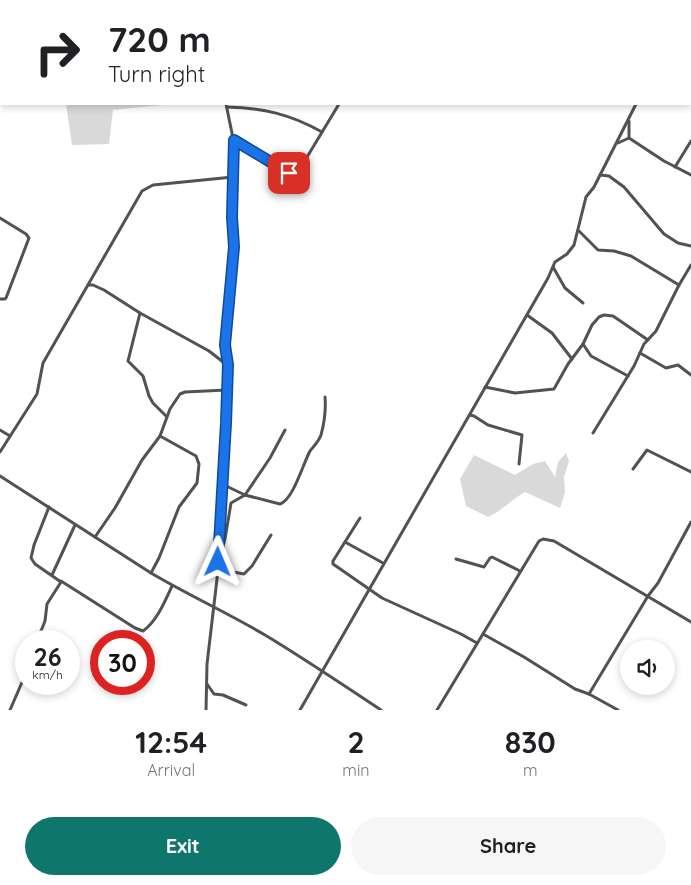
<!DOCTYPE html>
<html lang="en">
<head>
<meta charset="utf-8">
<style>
  :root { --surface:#fff; --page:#f6f6f6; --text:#202124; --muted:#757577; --accent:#0f766e }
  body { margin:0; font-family:Quicksand,sans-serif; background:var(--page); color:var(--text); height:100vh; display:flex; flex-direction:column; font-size:19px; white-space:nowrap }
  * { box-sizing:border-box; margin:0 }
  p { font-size:16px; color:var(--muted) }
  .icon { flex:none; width:28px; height:28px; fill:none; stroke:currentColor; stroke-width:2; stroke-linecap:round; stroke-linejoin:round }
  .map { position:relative; height:710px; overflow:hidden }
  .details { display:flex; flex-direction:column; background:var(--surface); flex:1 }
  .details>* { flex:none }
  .guide { position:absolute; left:0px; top:0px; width:691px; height:105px; box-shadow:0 2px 8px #0003; background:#fff; color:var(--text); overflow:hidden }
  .fabs { position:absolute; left:620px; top:640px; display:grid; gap:10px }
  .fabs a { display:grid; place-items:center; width:55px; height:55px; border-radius:50%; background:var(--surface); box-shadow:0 2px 8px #0003; font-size:25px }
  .speed { position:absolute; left:15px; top:630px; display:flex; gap:10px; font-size:25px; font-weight:700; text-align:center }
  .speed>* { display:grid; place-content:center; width:65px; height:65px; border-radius:50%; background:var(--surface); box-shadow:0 2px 8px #0003; line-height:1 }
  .speed small { font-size:12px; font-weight:400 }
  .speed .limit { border:8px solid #d22; background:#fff; color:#111 }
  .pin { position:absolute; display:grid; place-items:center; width:42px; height:42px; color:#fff; margin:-21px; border-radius:10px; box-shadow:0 2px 8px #0006 }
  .me { position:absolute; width:55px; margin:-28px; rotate:1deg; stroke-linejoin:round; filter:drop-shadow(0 0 4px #0008) }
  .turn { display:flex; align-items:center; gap:18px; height:105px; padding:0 25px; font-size:22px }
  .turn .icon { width:65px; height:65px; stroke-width:2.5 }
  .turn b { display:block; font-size:35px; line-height:42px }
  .eta { display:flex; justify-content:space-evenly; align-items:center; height:85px; text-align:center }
  .eta b { font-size:30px; font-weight:800; line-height:35px }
  .action { display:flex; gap:10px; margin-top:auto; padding:10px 25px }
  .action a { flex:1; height:58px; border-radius:30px; background:var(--accent); color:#fff; font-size:20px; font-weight:800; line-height:58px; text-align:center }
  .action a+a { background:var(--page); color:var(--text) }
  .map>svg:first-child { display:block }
  .green { fill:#d9d9d9 }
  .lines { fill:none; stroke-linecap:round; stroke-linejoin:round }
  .street { stroke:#525252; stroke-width:3 }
  .route-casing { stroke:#114b97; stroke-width:12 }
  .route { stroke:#1a73e8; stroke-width:9 }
</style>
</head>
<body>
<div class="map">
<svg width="691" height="710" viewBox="0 0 691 710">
  <rect width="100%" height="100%" fill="#fff"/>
  <!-- green -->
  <g class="green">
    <path d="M66 104H172L113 110 109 144 72 145Z"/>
    <path d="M566 453 569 461 564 477 565 493 560 508 525 492C512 499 502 511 488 517L466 506 460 479 474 455 515 475 533 464 545 461 555 477 558 462Z"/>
  </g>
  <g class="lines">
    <!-- street -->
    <g class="street">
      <path d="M201 0 202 1"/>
      <path d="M312 0 313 1"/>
      <path d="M373 0 375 1"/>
      <path d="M249 1 250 0"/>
      <path d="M391 1 393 0"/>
      <path d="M690 26 691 24"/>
      <path d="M690 33H691"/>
      <path d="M0 68 1 78"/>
      <path d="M0 98 1 96"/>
      <path d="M227 107C263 108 290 114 322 132"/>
      <path d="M629 138V121"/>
      <path d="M234 140 289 173 295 174 301 167 339 104"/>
      <path d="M618 143 629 138 664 161 691 175"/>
      <path d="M675 167 691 141"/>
      <path d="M600 175 609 176 624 187 664 234 678 243 691 246"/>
      <path d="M0 218 26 234 29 238 6 298 5 299H0"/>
      <path d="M579 231 598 250 614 251 631 256 679 285"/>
      <path d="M553 267 565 288 583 303"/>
      <path d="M89 285H93L104 290 140 313 209 351 227 365"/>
      <path d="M140 313 128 361 143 376 149 396 153 403 166 416"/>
      <path d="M527 315 552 333 572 359"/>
      <path d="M583 344 591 356 628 376"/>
      <path d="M640 353 666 368 678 365 691 375"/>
      <path d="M485 387 515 393 554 389 568 364 583 344 592 325 599 317 604 315 613 316 648 340"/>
      <path d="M470 415 474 416 488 425 522 435 519 464"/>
      <path d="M0 430 10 436"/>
      <path d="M593 433 634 366 644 344 656 331 679 285 691 265"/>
      <path d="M0 452 37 394 43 363 142 191 153 185 233 177"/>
      <path d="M633 469 647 450 691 472"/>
      <path d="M0 476 151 573C188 595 228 613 265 635 305 659 343 685 381 710"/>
      <path d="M222 484 245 495 280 504C293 500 303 464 310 451 314 446 319 441 321 435 324 424 326 409 325 397"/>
      <path d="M360 518 333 561V564L382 598 461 634 477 643"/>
      <path d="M95 537 115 508 142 460 160 436 170 409 180 394 185 392 226 390"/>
      <path d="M345 542 383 563"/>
      <path d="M219 559 225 539 231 503 245 495 270 458 285 430"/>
      <path d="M456 559 484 567 490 558 492 557 520 571"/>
      <path d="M217 569 244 574 252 566 271 535"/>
      <path d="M151 573 159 558 179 507 197 483 199 464 196 456 160 436"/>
      <path d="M52 575 75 525"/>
      <path d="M61 581 135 628 143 631C157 621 165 601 172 586"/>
      <path d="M483 634 524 657 575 689 589 694 618 710"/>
      <path d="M37 641 45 621 47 604 61 582 35 564 31 558 34 545 49 507"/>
      <path d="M69 680V681"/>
      <path d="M207 684 214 694 223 695 246 705"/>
      <path d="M589 694 648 596 658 583 691 522"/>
      <path d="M10 710 26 673"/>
      <path d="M206 710 207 664 217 579 218 531 222 499 227 365 226 338 234 247 232 217 234 143 226 104"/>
      <path d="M300 710 548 278 555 262 567 254 574 245 586 197 594 187 636 104"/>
      <path d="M437 710 539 541 543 539 554 541 691 622"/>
    </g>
  </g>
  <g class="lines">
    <!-- route casing -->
    <g class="route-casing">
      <path id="route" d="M218 562 226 423 228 365 225 345 234 247 232 217 234 140 289 173"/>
    </g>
    <!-- route -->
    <use href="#route" class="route"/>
  </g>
</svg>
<div class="fabs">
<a><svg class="icon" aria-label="sound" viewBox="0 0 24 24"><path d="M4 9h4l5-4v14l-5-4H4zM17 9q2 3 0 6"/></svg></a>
</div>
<div class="speed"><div>26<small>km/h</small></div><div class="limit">30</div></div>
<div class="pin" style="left:289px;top:173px;background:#d93025"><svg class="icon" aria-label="arrive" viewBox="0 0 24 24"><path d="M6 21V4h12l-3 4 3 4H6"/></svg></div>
<svg class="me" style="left:218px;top:562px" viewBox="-20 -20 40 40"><path d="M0-17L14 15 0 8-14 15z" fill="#1a73e8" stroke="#fff" stroke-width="4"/></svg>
<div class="guide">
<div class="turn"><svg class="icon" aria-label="right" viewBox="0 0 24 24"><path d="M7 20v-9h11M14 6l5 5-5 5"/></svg><div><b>720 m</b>Turn right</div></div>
</div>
</div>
<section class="details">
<div class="eta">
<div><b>12:54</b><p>Arrival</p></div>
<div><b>2</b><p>min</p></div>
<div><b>830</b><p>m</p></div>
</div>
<div class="action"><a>Exit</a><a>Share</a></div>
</section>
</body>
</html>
